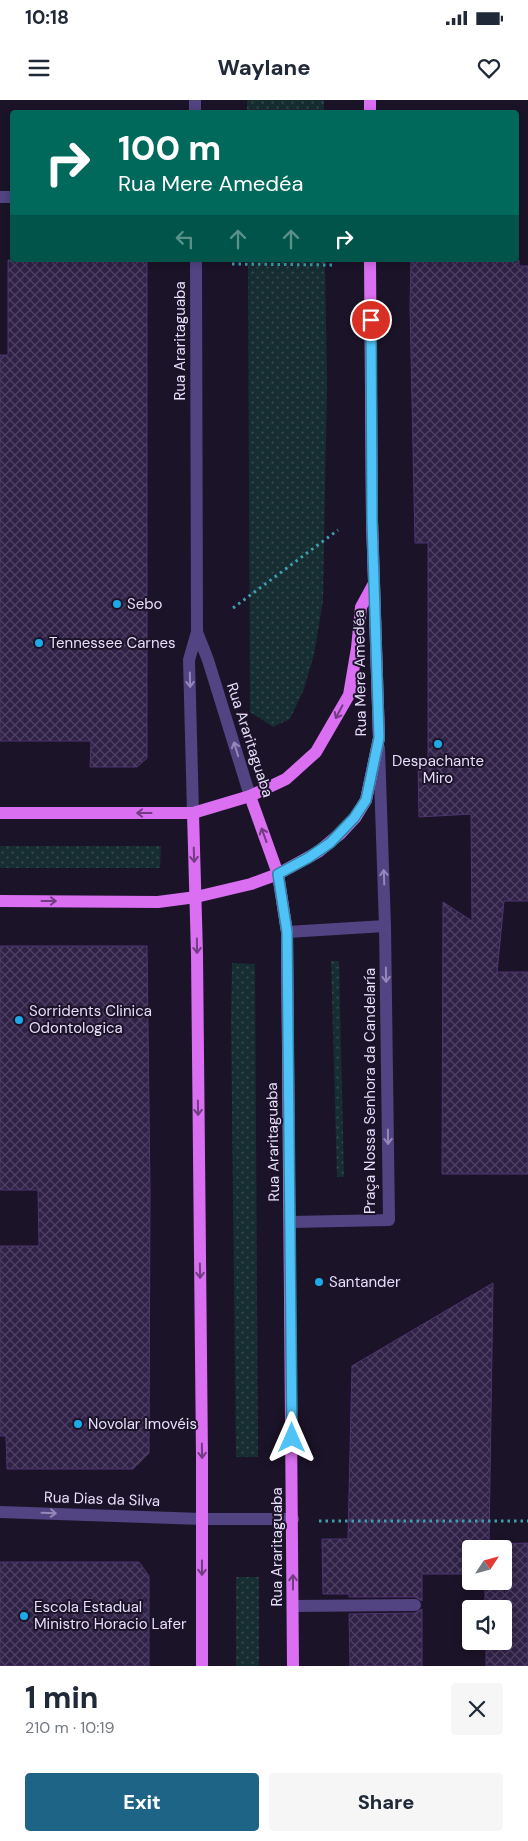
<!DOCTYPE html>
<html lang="en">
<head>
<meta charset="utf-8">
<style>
  :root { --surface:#fff; --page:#f6f6f7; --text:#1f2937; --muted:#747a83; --accent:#1e6487 }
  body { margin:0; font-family:"DM Sans",sans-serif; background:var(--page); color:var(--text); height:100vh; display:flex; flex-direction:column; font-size:19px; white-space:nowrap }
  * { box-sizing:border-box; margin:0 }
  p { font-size:16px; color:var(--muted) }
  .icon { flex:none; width:28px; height:28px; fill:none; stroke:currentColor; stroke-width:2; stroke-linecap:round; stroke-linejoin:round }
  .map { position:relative; height:1566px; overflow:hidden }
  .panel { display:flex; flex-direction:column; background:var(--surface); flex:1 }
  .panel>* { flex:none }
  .hud { position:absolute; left:10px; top:10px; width:509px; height:152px; border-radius:5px; box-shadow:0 2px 8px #0003; background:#00695c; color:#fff; overflow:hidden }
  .needle { width:32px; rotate:54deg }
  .controls { position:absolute; left:462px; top:1440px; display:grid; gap:10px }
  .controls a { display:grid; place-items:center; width:50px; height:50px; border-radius:5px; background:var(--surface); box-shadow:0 2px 8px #0003; font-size:25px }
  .pin { position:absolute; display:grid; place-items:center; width:42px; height:42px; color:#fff; margin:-21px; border:2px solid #fff; border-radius:50%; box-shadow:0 1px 5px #0007 }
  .me { position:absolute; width:55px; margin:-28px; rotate:0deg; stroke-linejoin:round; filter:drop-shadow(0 0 4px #0008) }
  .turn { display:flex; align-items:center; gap:18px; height:105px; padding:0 25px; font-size:22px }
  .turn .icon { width:65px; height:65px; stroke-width:2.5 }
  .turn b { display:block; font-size:35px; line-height:42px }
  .lanes { display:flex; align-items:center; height:48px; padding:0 25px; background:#0003; justify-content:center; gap:25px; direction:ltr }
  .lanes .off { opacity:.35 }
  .round { display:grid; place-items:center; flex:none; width:52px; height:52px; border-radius:5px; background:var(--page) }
  .overview { display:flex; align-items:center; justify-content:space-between; height:85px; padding:0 25px }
  h1 { font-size:30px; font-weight:800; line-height:38px }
  .button { display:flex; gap:10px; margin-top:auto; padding:10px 25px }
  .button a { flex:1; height:58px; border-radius:5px; background:var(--accent); color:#fff; font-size:20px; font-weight:800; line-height:58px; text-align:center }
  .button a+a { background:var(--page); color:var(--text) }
  .status { display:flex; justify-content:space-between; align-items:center; height:35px; padding:0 25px; background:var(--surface); direction:ltr }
  .status svg { height:14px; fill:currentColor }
  header { display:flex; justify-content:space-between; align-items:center; height:65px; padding:0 25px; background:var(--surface); font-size:22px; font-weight:800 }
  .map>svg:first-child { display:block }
  .green { fill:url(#green-dots) }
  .building { fill:url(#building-cross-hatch); stroke:#4d3570 }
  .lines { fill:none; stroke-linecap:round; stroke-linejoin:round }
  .path { stroke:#3da0b0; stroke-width:3; stroke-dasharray:2.5 4; stroke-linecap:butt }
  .minor { stroke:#524382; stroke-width:12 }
  .major { stroke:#da6ff1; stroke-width:12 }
  .oneway { stroke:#9588b9 }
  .oneway2 { stroke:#713c82 }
  .route-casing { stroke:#337fa1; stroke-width:12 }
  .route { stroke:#4fc3f7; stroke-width:9 }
  .poi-dot { fill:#1cabe8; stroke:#1b1328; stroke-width:2 }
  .labels { text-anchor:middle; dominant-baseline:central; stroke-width:4; stroke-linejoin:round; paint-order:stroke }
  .street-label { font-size:15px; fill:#e7ddfc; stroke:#1b1328 }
  .poi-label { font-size:15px; fill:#e7ddfc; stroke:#1b1328; text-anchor:start }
</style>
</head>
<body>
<div class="status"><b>10:18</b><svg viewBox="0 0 49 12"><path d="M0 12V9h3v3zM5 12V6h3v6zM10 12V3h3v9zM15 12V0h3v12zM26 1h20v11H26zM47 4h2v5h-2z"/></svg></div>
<header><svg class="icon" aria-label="menu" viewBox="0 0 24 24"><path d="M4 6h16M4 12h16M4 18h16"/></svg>Waylane<svg class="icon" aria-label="heart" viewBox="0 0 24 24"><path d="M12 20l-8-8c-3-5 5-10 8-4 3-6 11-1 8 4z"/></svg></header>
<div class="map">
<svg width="528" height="1566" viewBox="0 0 528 1566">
  <defs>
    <pattern id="green-dots" width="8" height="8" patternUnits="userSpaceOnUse" patternTransform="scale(1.25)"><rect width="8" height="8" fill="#162d31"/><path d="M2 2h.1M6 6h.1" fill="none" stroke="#384b50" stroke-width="1.8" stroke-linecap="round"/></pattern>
    <pattern id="building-cross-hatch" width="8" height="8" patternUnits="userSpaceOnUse" patternTransform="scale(1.25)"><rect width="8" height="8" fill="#302147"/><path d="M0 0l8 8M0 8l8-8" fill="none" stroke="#4e4162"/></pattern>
  </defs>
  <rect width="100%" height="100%" fill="#1b1328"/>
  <!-- green -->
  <g class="green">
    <rect x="247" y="0" width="77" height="12"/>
    <path d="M248 160H325L327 283 323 501 314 555 304 589 290 619 273 627 250 612Z"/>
    <path d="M0 746H161L160 768H0Z"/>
    <path d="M331 861H339L344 1077H337Z"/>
    <path d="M232 863 255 864 258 1357H236L231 919Z"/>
    <rect x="236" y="1477" width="23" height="89"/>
  </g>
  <!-- building -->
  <g class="building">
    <path d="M8 160H147V658L137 667H90L91 641H0V255H8Z"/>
    <path d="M411 160H519V166H528V801H504L497 872H528V1074H442L443 802 472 821 471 714 419 717 418 661H428V443H415L410 206Z"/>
    <path d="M0 846H147L150 1090 149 1353 133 1369H7L6 1336H0V1146H39L38 1090H0Z"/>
    <path d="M493 1183 489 1444 528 1443V1566H486V1541H504V1509H485V1481H504V1449H471V1474H422V1501L415 1497H349V1494H323L322 1439H348L352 1266Z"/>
    <path d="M0 1462H139L149 1476V1566H0Z"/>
    <path d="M422 1509V1566H350L349 1514 415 1513Z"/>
  </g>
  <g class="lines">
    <!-- path -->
    <g class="path">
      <path d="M232 164 335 165"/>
      <path d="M233 508 338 430"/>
      <path d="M319 1421H528"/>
    </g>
    <!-- minor -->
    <g class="minor">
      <path d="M195 0V12"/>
      <path d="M0 97H12"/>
      <path d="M197 532 208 560 250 696"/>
      <path d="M193 713 189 560 197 532 196 160"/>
      <path d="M287 832 385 826"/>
      <path d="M291 1122 389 1120 385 826 379 648"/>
      <path d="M0 1412 202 1419H293"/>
      <path d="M293 1506 415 1505"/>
    </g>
    <!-- major -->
    <g class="major">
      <path d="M370 0V12"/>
      <path d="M250 696 278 774 287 832 293 1566"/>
      <path d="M0 713H193L250 696 286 679 316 652 349 595 357 548 361 507 373 485"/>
      <path d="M193 713 197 854 202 1356V1566"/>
      <path d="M0 801 158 802 196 797 251 784 278 774 318 752 341 733 355 718 366 700 379 638 372 420 370 160"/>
    </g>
  </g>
  <!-- one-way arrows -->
  <defs><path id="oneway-shaft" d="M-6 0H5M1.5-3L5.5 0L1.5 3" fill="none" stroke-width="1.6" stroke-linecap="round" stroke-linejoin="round" transform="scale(1.25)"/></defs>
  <g class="oneway">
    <use href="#oneway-shaft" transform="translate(190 580) rotate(89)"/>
    <use href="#oneway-shaft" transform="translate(236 649) rotate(-107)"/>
    <use href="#oneway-shaft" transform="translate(384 777) rotate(-92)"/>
    <use href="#oneway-shaft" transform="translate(386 875) rotate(89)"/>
    <use href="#oneway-shaft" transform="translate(388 1037) rotate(89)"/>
    <use href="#oneway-shaft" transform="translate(49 1413) rotate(2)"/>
  </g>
  <g class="oneway2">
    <use href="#oneway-shaft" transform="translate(339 612) rotate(118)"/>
    <use href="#oneway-shaft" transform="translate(144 713) rotate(180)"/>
    <use href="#oneway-shaft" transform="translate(264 735) rotate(-110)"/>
    <use href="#oneway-shaft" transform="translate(194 755) rotate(88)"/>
    <use href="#oneway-shaft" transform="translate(49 801)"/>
    <use href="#oneway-shaft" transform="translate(197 846) rotate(89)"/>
    <use href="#oneway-shaft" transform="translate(198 1008) rotate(89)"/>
    <use href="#oneway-shaft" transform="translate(200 1171) rotate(89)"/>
    <use href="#oneway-shaft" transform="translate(202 1351) rotate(89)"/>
    <use href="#oneway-shaft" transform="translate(202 1468) rotate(90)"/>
    <use href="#oneway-shaft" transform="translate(293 1482) rotate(-90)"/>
  </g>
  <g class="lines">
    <!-- route casing -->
    <g class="route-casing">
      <path id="route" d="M292 1338 287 832 278 774 308 758 330 743 354 718 366 700 379 638 372 420 371 220"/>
    </g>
    <!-- route -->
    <use href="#route" class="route"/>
  </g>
  <!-- markers -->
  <g class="poi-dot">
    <circle cx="117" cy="504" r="5"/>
    <circle cx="39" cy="543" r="5"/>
    <circle cx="438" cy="644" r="5"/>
    <circle cx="19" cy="920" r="5"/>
    <circle cx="319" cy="1182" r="5"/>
    <circle cx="78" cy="1324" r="5"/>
    <circle cx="24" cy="1516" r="5"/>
  </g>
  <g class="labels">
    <!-- street labels -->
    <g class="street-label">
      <text transform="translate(180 241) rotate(-90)">Rua Araritaguaba</text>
      <text transform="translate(360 573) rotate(-91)">Rua Mere Amedéa</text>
      <text transform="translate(250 640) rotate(72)">Rua Araritaguaba</text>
      <text transform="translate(370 991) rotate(-90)">Praça Nossa Senhora da Candelaría</text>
      <text transform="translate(273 1042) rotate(-91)">Rua Araritaguaba</text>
      <text transform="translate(102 1399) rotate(2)">Rua Dias da Silva</text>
      <text transform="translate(277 1447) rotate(-90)">Rua Araritaguaba</text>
    </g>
    <!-- poi labels -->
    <g class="poi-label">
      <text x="127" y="504">Sebo</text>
      <text x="49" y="543">Tennessee Carnes</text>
      <text x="438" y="661" text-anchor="middle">Despachante<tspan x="438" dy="17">Miro</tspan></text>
      <text x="29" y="911">Sorridents Clinica<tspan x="29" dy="17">Odontologica</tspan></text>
      <text x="329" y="1182">Santander</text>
      <text x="88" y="1324">Novolar Imovéis</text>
      <text x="34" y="1507">Escola Estadual<tspan x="34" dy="17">Ministro Horacio Lafer</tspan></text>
    </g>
  </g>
</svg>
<div class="controls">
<a><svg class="needle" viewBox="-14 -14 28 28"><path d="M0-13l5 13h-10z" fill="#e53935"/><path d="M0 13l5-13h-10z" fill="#747a83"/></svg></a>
<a><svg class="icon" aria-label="sound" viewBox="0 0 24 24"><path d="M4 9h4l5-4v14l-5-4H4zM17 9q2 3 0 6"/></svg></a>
</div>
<div class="pin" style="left:371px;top:220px;background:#d93025"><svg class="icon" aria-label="arrive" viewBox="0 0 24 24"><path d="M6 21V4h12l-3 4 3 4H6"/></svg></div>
<svg class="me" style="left:292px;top:1338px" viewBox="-20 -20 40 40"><path d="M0-17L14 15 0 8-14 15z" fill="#4fc3f7" stroke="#fff" stroke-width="4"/></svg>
<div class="hud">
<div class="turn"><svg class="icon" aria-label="right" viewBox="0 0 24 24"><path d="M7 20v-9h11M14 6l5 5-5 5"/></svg><div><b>100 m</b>Rua Mere Amedéa</div></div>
<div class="lanes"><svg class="icon off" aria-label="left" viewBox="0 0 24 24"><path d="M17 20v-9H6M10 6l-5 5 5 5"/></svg><svg class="icon off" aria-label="ahead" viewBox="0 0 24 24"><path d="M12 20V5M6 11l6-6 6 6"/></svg><svg class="icon off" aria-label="ahead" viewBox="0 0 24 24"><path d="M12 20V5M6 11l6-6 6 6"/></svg><svg class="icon" aria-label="right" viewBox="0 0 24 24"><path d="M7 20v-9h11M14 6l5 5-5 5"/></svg></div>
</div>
</div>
<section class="panel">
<div class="overview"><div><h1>1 min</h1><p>210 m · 10:19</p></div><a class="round"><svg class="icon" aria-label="close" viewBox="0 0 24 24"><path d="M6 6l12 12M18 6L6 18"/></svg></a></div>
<div class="button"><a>Exit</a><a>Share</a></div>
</section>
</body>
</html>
